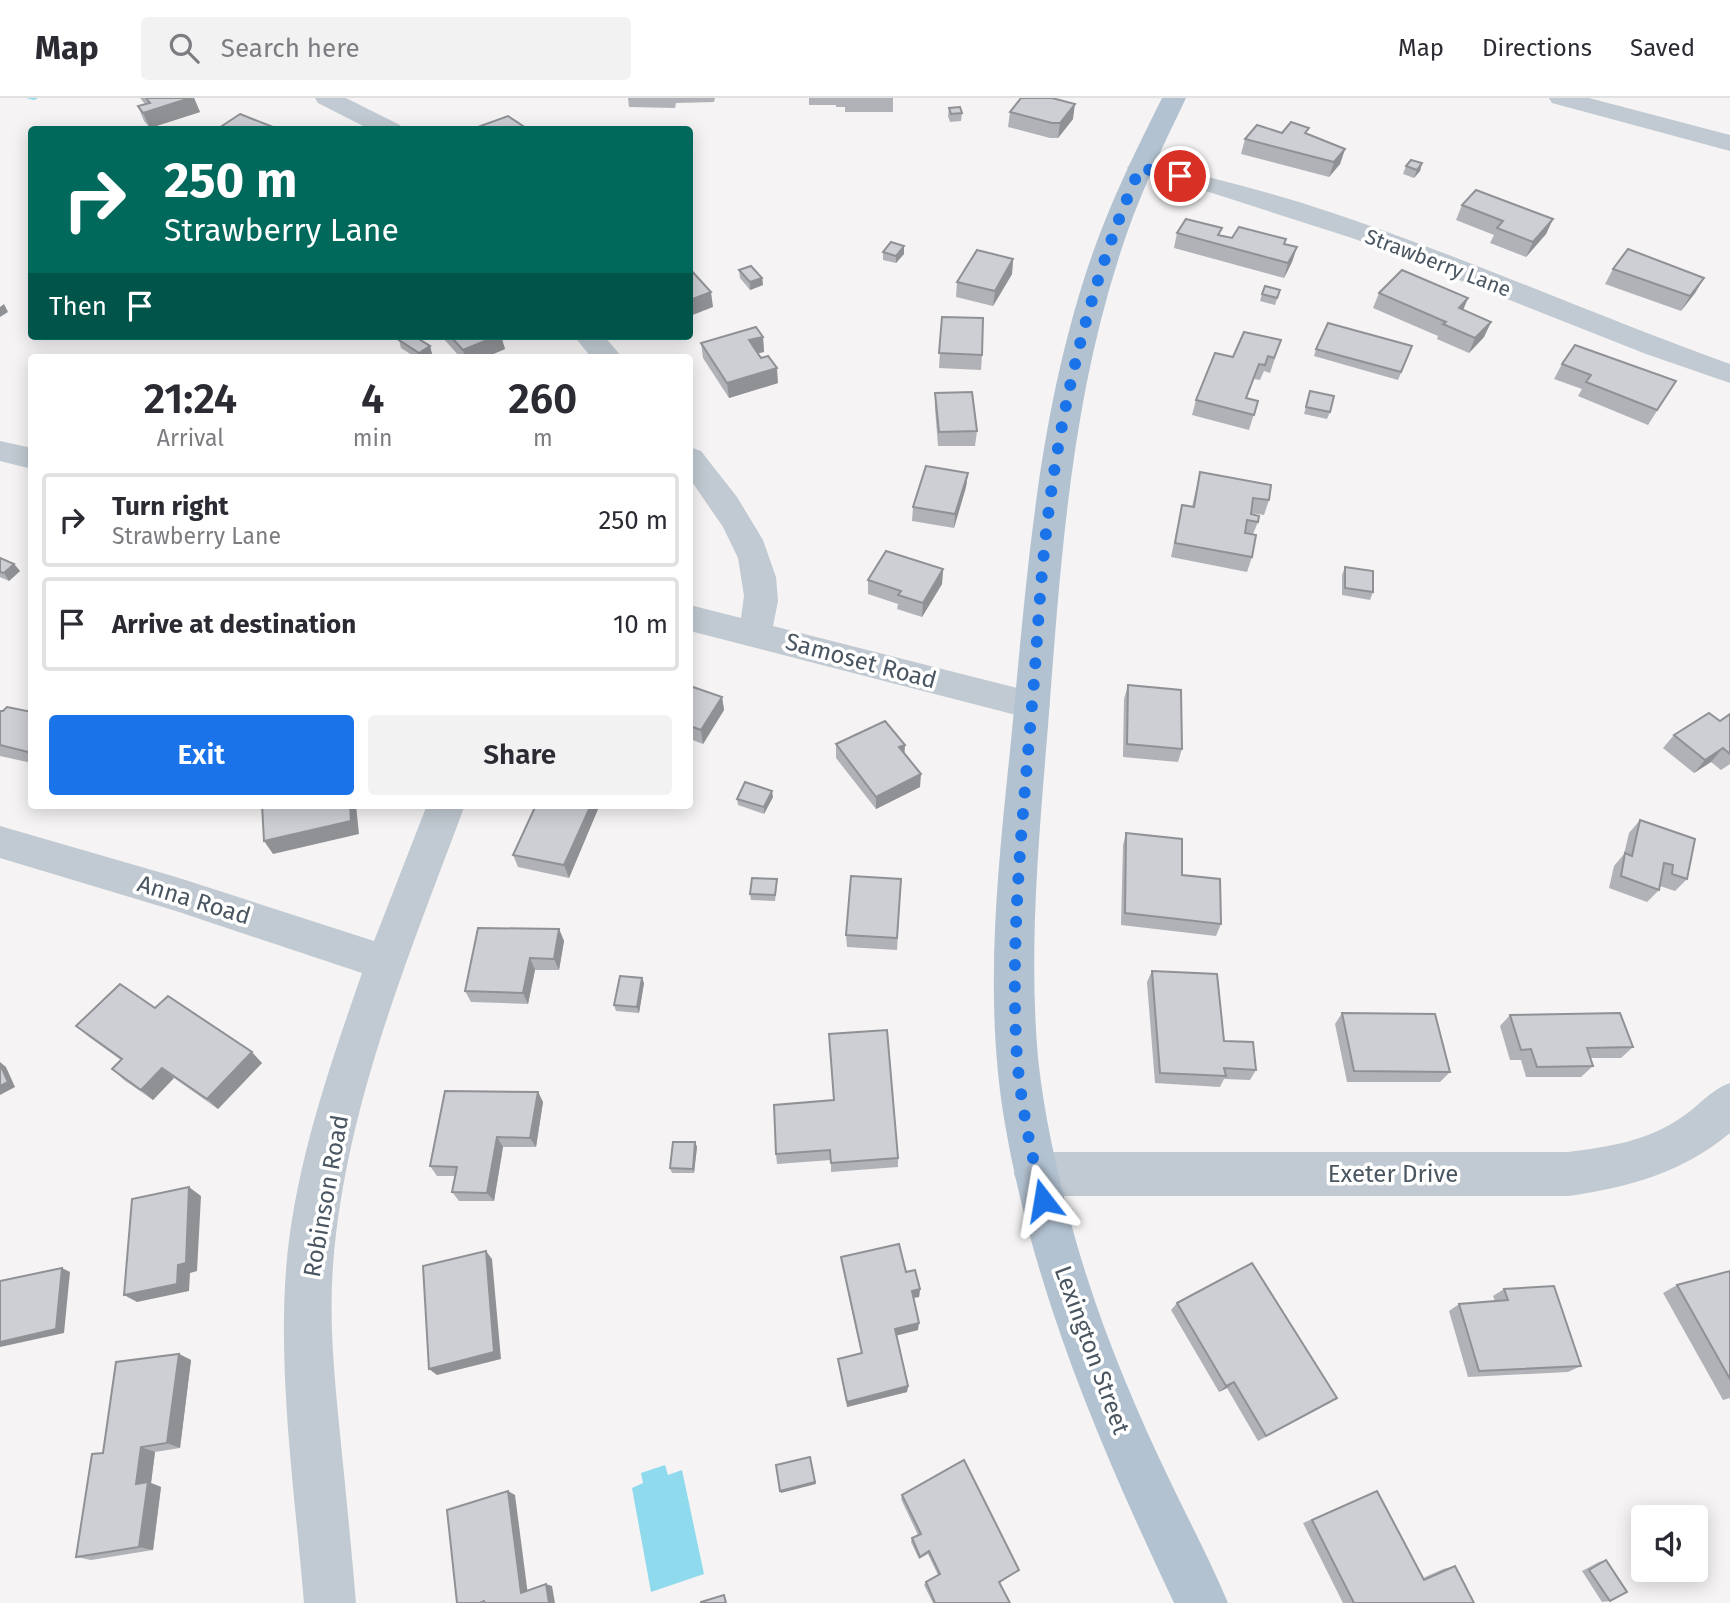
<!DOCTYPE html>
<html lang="en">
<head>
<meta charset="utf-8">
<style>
  :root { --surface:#fff; --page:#f2f2f3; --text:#2b2b33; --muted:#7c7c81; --line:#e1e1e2; --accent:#1a73e8 }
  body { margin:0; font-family:"Fira Sans",sans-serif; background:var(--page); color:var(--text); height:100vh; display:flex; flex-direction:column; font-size:26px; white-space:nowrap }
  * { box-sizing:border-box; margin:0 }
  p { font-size:23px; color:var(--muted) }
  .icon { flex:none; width:38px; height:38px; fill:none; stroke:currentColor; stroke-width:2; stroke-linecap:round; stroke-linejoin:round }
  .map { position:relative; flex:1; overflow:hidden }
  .side { position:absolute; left:28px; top:256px; width:665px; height:455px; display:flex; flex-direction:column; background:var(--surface); border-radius:7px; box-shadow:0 4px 18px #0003 }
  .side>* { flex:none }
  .banner { position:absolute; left:28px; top:28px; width:665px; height:214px; border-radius:7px; box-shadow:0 4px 18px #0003; background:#00695c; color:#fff; overflow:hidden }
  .controls { position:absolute; left:1631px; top:1407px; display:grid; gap:14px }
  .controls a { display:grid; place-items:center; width:77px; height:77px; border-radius:7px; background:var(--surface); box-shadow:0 4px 18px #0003; font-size:35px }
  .pin { position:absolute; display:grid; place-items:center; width:60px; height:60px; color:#fff; margin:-30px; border:4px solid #fff; border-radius:50%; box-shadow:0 2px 7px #0007 }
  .me { position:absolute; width:77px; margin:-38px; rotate:346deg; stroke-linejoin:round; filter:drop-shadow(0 0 5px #0008) }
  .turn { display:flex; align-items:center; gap:24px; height:147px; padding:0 21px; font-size:32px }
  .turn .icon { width:91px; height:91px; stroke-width:2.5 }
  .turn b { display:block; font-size:49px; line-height:60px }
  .then { display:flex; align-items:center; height:66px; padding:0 21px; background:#0003; gap:14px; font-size:26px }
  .eta { display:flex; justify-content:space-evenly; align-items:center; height:119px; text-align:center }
  .eta b { font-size:42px; font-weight:600; line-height:49px }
  .action { display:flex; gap:14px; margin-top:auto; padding:14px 21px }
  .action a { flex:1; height:80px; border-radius:7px; background:var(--accent); color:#fff; font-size:28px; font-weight:600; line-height:80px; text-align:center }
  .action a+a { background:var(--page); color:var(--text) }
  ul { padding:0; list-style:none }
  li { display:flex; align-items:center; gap:21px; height:94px; margin:0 14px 10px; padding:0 7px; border:4px solid var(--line); border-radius:7px }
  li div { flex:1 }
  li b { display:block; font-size:26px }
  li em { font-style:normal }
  header { display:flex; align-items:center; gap:42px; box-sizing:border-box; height:98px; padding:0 35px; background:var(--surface); border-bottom:2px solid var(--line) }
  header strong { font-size:33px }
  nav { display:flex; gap:38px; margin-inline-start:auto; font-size:24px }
  .search { width:490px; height:63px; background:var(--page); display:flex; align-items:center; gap:18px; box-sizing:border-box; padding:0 24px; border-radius:7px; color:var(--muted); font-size:26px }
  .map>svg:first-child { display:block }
  .water { fill:#90daee }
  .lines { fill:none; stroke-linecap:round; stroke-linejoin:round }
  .stream { fill:#90daee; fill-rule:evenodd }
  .minor { fill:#c1cad2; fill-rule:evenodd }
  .primary { fill:#b3c2d1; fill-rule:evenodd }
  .wall { fill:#b0b2b7 }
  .shaded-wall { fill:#909195 }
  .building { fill:#cdcfd5; stroke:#909195; stroke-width:2 }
  .route { stroke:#1a73e8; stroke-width:12; stroke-dasharray:0 21.6 }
  .labels { text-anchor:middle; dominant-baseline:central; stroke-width:7; stroke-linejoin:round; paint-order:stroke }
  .far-street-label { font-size:21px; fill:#4a5661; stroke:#fff }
  .street-label { font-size:24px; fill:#4a5661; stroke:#fff }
</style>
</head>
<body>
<header>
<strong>Map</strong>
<div class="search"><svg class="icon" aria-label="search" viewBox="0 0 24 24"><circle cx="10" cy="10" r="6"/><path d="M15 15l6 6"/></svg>Search here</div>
<nav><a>Map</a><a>Directions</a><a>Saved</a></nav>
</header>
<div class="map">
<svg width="1730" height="1505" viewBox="0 0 1730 1505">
  <rect width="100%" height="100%" fill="#f5f3f3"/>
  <!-- water -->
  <path class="water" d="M665 1367 668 1377 682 1372 704 1476 651 1494 632 1390 643 1385 641 1375Z"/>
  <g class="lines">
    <!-- stream -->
    <path class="stream" d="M26 0H38L34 2Z"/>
    <!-- minor -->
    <g class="minor">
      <path d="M315 0H346L400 27 403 32H371L318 5Z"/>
      <path d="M1549 0H1589L1730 37V53L1552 5Z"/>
      <path d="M1140 62C1193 75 1246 88 1299 104 1445 150 1585 214 1730 266V285L1646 256 1355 141 1209 94 1131 75 1127 70 1131 65Z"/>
      <path d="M574 238H604L622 259H591Z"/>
      <path d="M0 343 32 350V371L0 363Z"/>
      <path d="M690 349 701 353 737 399 763 442 776 479 778 503 773 528 1045 597 1050 607 1045 617 1032 621 690 533V507L741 520 744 498 738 460 723 429 690 381Z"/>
      <path d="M427 707H465C410 855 345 1008 333 1168 329 1221 334 1274 339 1326 345 1386 351 1445 356 1505H304C295 1396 278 1281 286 1172 294 1070 329 970 362 875L176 813 0 760V728L176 779 374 843Z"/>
      <path d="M1730 985V1035C1684 1074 1627 1090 1568 1098H1036L1020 1091 1014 1076 1020 1061 1036 1054H1568C1608 1049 1648 1043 1682 1019 1699 1008 1710 992 1730 985Z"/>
    </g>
    <!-- primary -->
    <path class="primary" d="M1162 0H1186C1161 52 1136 104 1119 159 1071 309 1061 459 1049 615 1040 730 1028 845 1038 960 1044 1017 1057 1074 1072 1129 1096 1217 1131 1302 1171 1385 1190 1425 1211 1464 1228 1505H1174C1101 1351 1034 1195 1005 1026 983 899 998 770 1011 643 1027 478 1037 316 1092 157 1111 103 1136 52 1162 0Z"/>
  </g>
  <!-- wall -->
  <g class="wall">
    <path d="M140 0H194L200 14 150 30 144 23 138 8 145 6Z"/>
    <path d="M628 0H715L714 4 676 5 675 10 629 9Z"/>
    <path d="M809 0H893V14H845V9H836V7H809Z"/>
    <path d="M949 10 962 15 961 23 950 24 948 18Z"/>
    <path d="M1010 14 1073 21 1058 40H1050L1008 29Z"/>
    <path d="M1282 35 1308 36 1345 51 1340 66 1329 79 1241 56 1245 41Z"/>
    <path d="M1422 65 1420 73 1414 80 1403 76 1406 68Z"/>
    <path d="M1462 107 1553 121 1546 136 1526 159 1490 145 1494 137 1456 122Z"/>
    <path d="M1177 135 1221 137 1232 140 1285 146 1297 149 1292 164 1284 180 1174 150Z"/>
    <path d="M904 148V156L896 165 883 162V154Z"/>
    <path d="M1013 161 1012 176 993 208 956 199 957 184Z"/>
    <path d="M1613 171 1704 180 1695 195 1681 213 1605 186Z"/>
    <path d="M739 172 762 180 763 187 750 192 740 180Z"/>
    <path d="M1280 192 1275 207 1260 203 1262 196Z"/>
    <path d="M1379 195 1463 212 1491 224 1484 239 1469 255 1437 241 1438 238 1373 210Z"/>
    <path d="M942 219 982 257 981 272 939 270Z"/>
    <path d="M441 238H501L505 251 486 259H460Z"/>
    <path d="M763 239 764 254 758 255 778 285 729 300 703 260 701 245Z"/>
    <path d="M399 242 430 248 432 256 427 259H415L401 250Z"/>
    <path d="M1281 242 1270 275 1264 273 1260 282 1254 281 1247 300 1258 303 1249 332 1192 317 1196 302 1233 259Z"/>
    <path d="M1412 248 1398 282 1314 258 1316 251Z"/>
    <path d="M1562 266 1676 283 1648 327 1578 298 1582 291 1554 281Z"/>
    <path d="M1310 293 1330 314 1327 321 1304 316Z"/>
    <path d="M935 295 977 333 975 348H938L935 310Z"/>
    <path d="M1200 374 1269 402 1264 417 1251 415V416L1258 424 1253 436 1252 459 1247 474 1171 459 1182 407 1192 409Z"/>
    <path d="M968 375 966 389 954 430 912 423 913 409Z"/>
    <path d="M0 460 14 466 20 473 9 483 0 479Z"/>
    <path d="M1345 469 1373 494 1370 502 1342 497V477Z"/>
    <path d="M943 471 942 486 922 519 897 511 898 506 868 496V482Z"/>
    <path d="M1128 587 1182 651 1178 664 1123 659 1124 601Z"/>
    <path d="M690 588 722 599 724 612 703 646 690 641Z"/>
    <path d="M0 613 32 614V665L0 658Z"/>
    <path d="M1730 616V666L1721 672 1711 664 1694 675 1663 650 1674 637 1720 623Z"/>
    <path d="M836 646 905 647 904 655 920 689 876 711 836 660Z"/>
    <path d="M773 699 764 716 738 707 737 701Z"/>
    <path d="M536 707H597L598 711 569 780 518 769 513 757Z"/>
    <path d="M1640 722 1687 781 1675 793 1660 788 1659 792 1647 804 1609 790 1614 768 1624 756 1629 735Z"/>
    <path d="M1126 735 1182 777 1221 826 1216 838 1121 827 1123 747Z"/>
    <path d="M901 781 897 852 847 849 846 837Z"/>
    <path d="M777 787 775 803 751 802 750 796Z"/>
    <path d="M559 831 564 843 559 872H535L528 906 471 904 465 893Z"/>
    <path d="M1152 873 1256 972 1250 982 1224 981 1220 989 1155 985 1147 884Z"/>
    <path d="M644 885 639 915 616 913 614 907Z"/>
    <path d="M155 910 262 965 218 1011 174 980 153 1002 124 982 112 971 121 962 89 939 76 928Z"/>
    <path d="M1342 915 1450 974 1440 984H1347L1335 926Z"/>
    <path d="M1510 917 1633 949 1621 960H1590L1593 968 1581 979H1526L1521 962H1510L1500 928Z"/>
    <path d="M538 994 543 1004 536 1049H503L494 1103H459L452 1094 455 1078H437L430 1068Z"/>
    <path d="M834 1002 898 1060V1069L831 1074V1062L777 1066 776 1056Z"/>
    <path d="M695 1044 697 1049 694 1075H672L670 1070Z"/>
    <path d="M841 1159 906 1174 920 1191 919 1199 914 1200 918 1232 897 1237 908 1288 907 1294 847 1309 838 1261 861 1255 842 1167Z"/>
    <path d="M1730 1173V1300L1723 1302 1663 1195 1677 1187Z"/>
    <path d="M1504 1191 1581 1268 1568 1274 1468 1279 1449 1213 1459 1206 1495 1203 1493 1198Z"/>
    <path d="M1177 1205 1337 1300 1258 1343 1227 1290 1219 1294 1171 1212Z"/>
    <path d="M179 1256 191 1262 180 1350 155 1354 151 1385 161 1389 153 1452 91 1462 76 1459 103 1355Z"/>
    <path d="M1377 1393 1423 1480 1443 1471 1455 1468 1474 1505H1343L1303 1425Z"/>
    <path d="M902 1397 1016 1474 1000 1485 1010 1505H933L924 1487 926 1484 938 1477 928 1456 919 1461 911 1444 912 1440 918 1437 901 1401Z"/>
    <path d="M1606 1462 1610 1503 1602 1504 1582 1473 1599 1464Z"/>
  </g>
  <!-- shaded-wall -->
  <g class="shaded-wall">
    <path d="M190 0H194L200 14 150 30 143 15Z"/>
    <path d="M1075 6 1073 21 1058 40 1060 25Z"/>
    <path d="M1345 51 1340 66 1329 79 1334 64Z"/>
    <path d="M1422 65 1420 73 1414 80 1417 72Z"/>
    <path d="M1553 121 1546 136 1526 159 1533 144Z"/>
    <path d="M904 148V156L896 165V158Z"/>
    <path d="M1297 149 1292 164 1284 180 1288 165Z"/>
    <path d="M1013 161 1012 176 993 208 995 193Z"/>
    <path d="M762 180 763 187 750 192V184Z"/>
    <path d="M1704 180 1695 195 1681 213 1690 198Z"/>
    <path d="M711 194 713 209 690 218V202Z"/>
    <path d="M1468 200 1462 215 1459 210Z"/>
    <path d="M4 206 8 214 0 219V209Z"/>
    <path d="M1491 224 1484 239 1469 255 1475 240Z"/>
    <path d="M497 238H501L505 251 486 259H465L463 252Z"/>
    <path d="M763 239 764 254 750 257 749 242Z"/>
    <path d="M430 248 432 256 427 259H420L419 255Z"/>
    <path d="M777 270 778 285 729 300 727 285Z"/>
    <path d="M968 375 966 389 954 430 955 416Z"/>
    <path d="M691 418 692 426 690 427V419Z"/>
    <path d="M14 466 20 473 9 483 4 475Z"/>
    <path d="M943 471 942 486 922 519 923 505Z"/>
    <path d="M722 599 724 612 703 646 701 632Z"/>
    <path d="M905 647 904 660 899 649Z"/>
    <path d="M1723 650 1711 664 1694 675 1705 662Z"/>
    <path d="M921 676 920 689 876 711V699Z"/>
    <path d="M772 693 773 699 764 716V709Z"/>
    <path d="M350 707H356L359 736 273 756 264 743Z"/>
    <path d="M591 707H597L598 711 569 780 564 767Z"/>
    <path d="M559 831 564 843 559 872 554 861Z"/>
    <path d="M530 860 535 872 528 906 523 895Z"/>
    <path d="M642 880 644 885 639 915 637 909Z"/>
    <path d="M252 954 262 965 218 1011 207 1001Z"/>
    <path d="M0 964 6 969 15 989 0 997Z"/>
    <path d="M162 970 174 980 153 1002 141 992Z"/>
    <path d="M538 994 543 1004 536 1049 530 1040Z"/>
    <path d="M497 1039 503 1049 494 1103 487 1095Z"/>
    <path d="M695 1044 697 1049 694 1075 693 1071Z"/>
    <path d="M189 1089 201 1098 197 1173 190 1175 189 1193 137 1204 124 1197 178 1167Z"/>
    <path d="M486 1153 492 1161 501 1261 437 1277 429 1271Z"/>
    <path d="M62 1170 70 1174 64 1235 0 1249V1244Z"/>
    <path d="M920 1191 919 1199 911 1200 912 1193Z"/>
    <path d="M919 1225 918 1232 895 1238V1231Z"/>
    <path d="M179 1256 191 1262 180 1350 167 1345Z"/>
    <path d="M1234 1284 1227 1290 1219 1294 1226 1288Z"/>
    <path d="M908 1288 907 1294 847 1309V1304Z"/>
    <path d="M141 1349 155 1354 151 1385 161 1389 153 1452 139 1449 136 1386Z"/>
    <path d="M815 1384 816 1386 781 1395 780 1393Z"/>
    <path d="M508 1393 515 1397 528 1497 521 1495Z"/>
    <path d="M546 1486 552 1488 555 1505H549Z"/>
  </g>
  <!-- building -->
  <g class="building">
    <path d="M146 0H190L143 15 138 8 150 5Z"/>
    <path d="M1021 0H1052L1075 6 1060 25H1052L1010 14Z"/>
    <path d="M960 9 962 15 951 16 949 10Z"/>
    <path d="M240 16 278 31 216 32Z"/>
    <path d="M508 18 529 32H478L475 30Z"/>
    <path d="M1291 24 1309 30 1305 35 1345 51 1334 64 1245 41 1257 27 1282 35Z"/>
    <path d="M1411 62 1422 65 1417 72 1406 68Z"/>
    <path d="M1476 92 1553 121 1533 144 1497 130 1503 123 1462 107Z"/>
    <path d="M1186 121 1222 130 1218 137 1232 140 1239 129 1286 141 1284 146 1297 149 1288 165 1177 135Z"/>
    <path d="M891 144 904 148 896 158 883 154Z"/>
    <path d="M1628 151 1704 180 1690 198 1613 171Z"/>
    <path d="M977 152 1013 161 995 193 957 184Z"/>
    <path d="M751 168 762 180 750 184 739 172Z"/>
    <path d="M690 171 711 194 690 202Z"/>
    <path d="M1402 172 1468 200 1459 210 1491 224 1475 240 1443 226 1446 224 1379 195Z"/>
    <path d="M1265 188 1280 192 1277 200 1262 196Z"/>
    <path d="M942 219 983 220 982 257 939 255Z"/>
    <path d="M1328 225 1412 248 1401 274 1316 251Z"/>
    <path d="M756 229 763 239 749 242 761 260 768 258 777 270 727 285 701 245Z"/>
    <path d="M1244 234 1281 242 1274 260 1268 258 1265 267 1259 266 1246 300 1258 303 1254 317 1196 302 1215 255 1233 259Z"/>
    <path d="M406 238H414L430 248 419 255 399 242Z"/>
    <path d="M450 238H497L463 252Z"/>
    <path d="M1575 247 1676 283 1657 312 1586 284 1591 277 1562 266Z"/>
    <path d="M1310 293 1334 298 1330 314 1306 309Z"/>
    <path d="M972 294 977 333 939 334 935 295Z"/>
    <path d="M926 368 968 375 955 416 913 409Z"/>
    <path d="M1200 374 1271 387 1269 402 1253 400 1251 416 1259 418 1258 424 1247 422 1245 435 1256 437 1252 459 1175 445 1182 407 1194 409Z"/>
    <path d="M886 453 943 471 923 505 898 497 901 493 868 482Z"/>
    <path d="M0 460 14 466 4 475 0 474Z"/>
    <path d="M1345 469 1373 473V494L1345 490Z"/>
    <path d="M1128 587 1181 592 1182 651 1127 646Z"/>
    <path d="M690 588 722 599 701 632 690 628Z"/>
    <path d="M7 609 32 614V655L0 647V613H3Z"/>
    <path d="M1709 615 1720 623 1730 616V656L1723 650 1705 662 1674 637Z"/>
    <path d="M885 623 905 647 899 649 921 676 876 699 836 646Z"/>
    <path d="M745 684 772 693 764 709 737 701Z"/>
    <path d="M262 707H350L351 723 264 743Z"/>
    <path d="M536 707H591L564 767 513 757Z"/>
    <path d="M1640 722 1695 741 1687 781 1672 776 1673 767 1664 765 1659 792 1621 778 1625 755 1632 758Z"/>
    <path d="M1126 735 1182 741V777L1220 781 1221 826 1125 815Z"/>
    <path d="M851 778 901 781 897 840 846 837Z"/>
    <path d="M752 780 777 781 775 797 750 796Z"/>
    <path d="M478 830 559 831 554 861 530 860 523 895 465 893Z"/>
    <path d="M1152 873 1217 876 1224 943 1253 944 1256 972 1224 970 1226 978 1160 975Z"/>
    <path d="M620 878 642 880 637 909 614 907Z"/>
    <path d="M120 886 155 910 168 898 252 954 207 1001 162 970 141 992 112 971 122 961 76 928Z"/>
    <path d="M1342 915 1435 916 1450 974 1354 973Z"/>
    <path d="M1620 915 1633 949 1587 950 1593 968 1537 969 1531 951 1521 952 1510 917Z"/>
    <path d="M887 932 898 1060 831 1065 830 1052 776 1056 774 1007 834 1002 829 936Z"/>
    <path d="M0 966 8 984 0 988Z"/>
    <path d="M445 993 538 994 530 1040 497 1039 487 1095 452 1094 457 1069 430 1068Z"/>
    <path d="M673 1044H695L693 1071 670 1070Z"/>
    <path d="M189 1089 186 1165 178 1167 177 1186 124 1197 132 1101Z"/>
    <path d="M899 1146 906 1174 915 1172 920 1191 912 1193 919 1225 895 1231 908 1288 847 1304 838 1261 862 1255 841 1159Z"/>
    <path d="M486 1153 494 1254 429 1271 423 1168Z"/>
    <path d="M1252 1165 1337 1300 1266 1338 1234 1284 1226 1288 1177 1205Z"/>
    <path d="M62 1170 56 1231 0 1244V1183Z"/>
    <path d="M1730 1173V1281L1677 1187Z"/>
    <path d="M1554 1188 1581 1268 1479 1273 1459 1206 1508 1202 1504 1191Z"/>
    <path d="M179 1256 167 1345 141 1349 136 1386 148 1384 139 1449 76 1459 92 1356 103 1355 116 1264Z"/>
    <path d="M810 1359 815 1384 780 1393 776 1367Z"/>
    <path d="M964 1362 1019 1472 999 1484 1010 1505H935L926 1484 940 1476 929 1453 920 1459 912 1440 921 1436 902 1397Z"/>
    <path d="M508 1393 521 1495 546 1486 549 1505H485L484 1503 480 1505H457L447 1412Z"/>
    <path d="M1377 1393 1424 1482 1455 1468 1474 1505H1354L1312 1422Z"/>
    <path d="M1606 1462 1627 1494 1610 1503 1589 1472Z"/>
    <path d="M724 1497 726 1505H701V1504Z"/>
  </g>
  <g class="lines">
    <!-- route -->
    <path class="route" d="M1043 1102C1030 1051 1018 994 1016 941 1011 829 1023 718 1032 607 1036 563 1038 519 1042 475 1054 337 1084 197 1140 70L1180 78"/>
  </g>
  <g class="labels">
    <!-- far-street labels -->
    <g class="far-street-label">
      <text transform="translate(1438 165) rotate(21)">Strawberry Lane</text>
    </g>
    <!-- street labels -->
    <g class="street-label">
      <text transform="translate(861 563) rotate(15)">Samoset Road</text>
      <text transform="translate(194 802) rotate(17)">Anna Road</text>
      <text x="1393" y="1076">Exeter Drive</text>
      <text transform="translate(326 1098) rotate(-80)">Robinson Road</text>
      <text transform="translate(1092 1252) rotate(70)">Lexington Street</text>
    </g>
  </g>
</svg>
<div class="controls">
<a><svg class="icon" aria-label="sound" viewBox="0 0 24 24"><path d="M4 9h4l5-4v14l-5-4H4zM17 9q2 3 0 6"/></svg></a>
</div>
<div class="pin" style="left:1180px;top:78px;background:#d93025"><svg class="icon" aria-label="arrive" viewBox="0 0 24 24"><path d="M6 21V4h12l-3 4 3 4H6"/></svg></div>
<svg class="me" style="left:1043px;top:1102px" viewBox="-20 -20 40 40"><path d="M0-17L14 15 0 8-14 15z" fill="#1a73e8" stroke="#fff" stroke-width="4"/></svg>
<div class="banner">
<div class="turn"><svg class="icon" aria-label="right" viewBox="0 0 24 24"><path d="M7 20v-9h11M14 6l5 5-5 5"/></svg><div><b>250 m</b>Strawberry Lane</div></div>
<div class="then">Then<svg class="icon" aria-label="arrive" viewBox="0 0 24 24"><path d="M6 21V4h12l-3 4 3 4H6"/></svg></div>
</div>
<section class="side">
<div class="eta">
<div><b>21:24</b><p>Arrival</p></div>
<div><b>4</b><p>min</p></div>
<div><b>260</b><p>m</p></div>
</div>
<ul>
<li><svg class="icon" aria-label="right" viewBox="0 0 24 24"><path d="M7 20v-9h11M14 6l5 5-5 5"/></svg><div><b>Turn right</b><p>Strawberry Lane</p></div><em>250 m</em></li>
<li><svg class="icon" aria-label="arrive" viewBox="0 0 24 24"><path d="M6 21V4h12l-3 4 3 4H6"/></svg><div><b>Arrive at destination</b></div><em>10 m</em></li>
</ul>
<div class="action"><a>Exit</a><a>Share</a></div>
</section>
</div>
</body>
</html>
